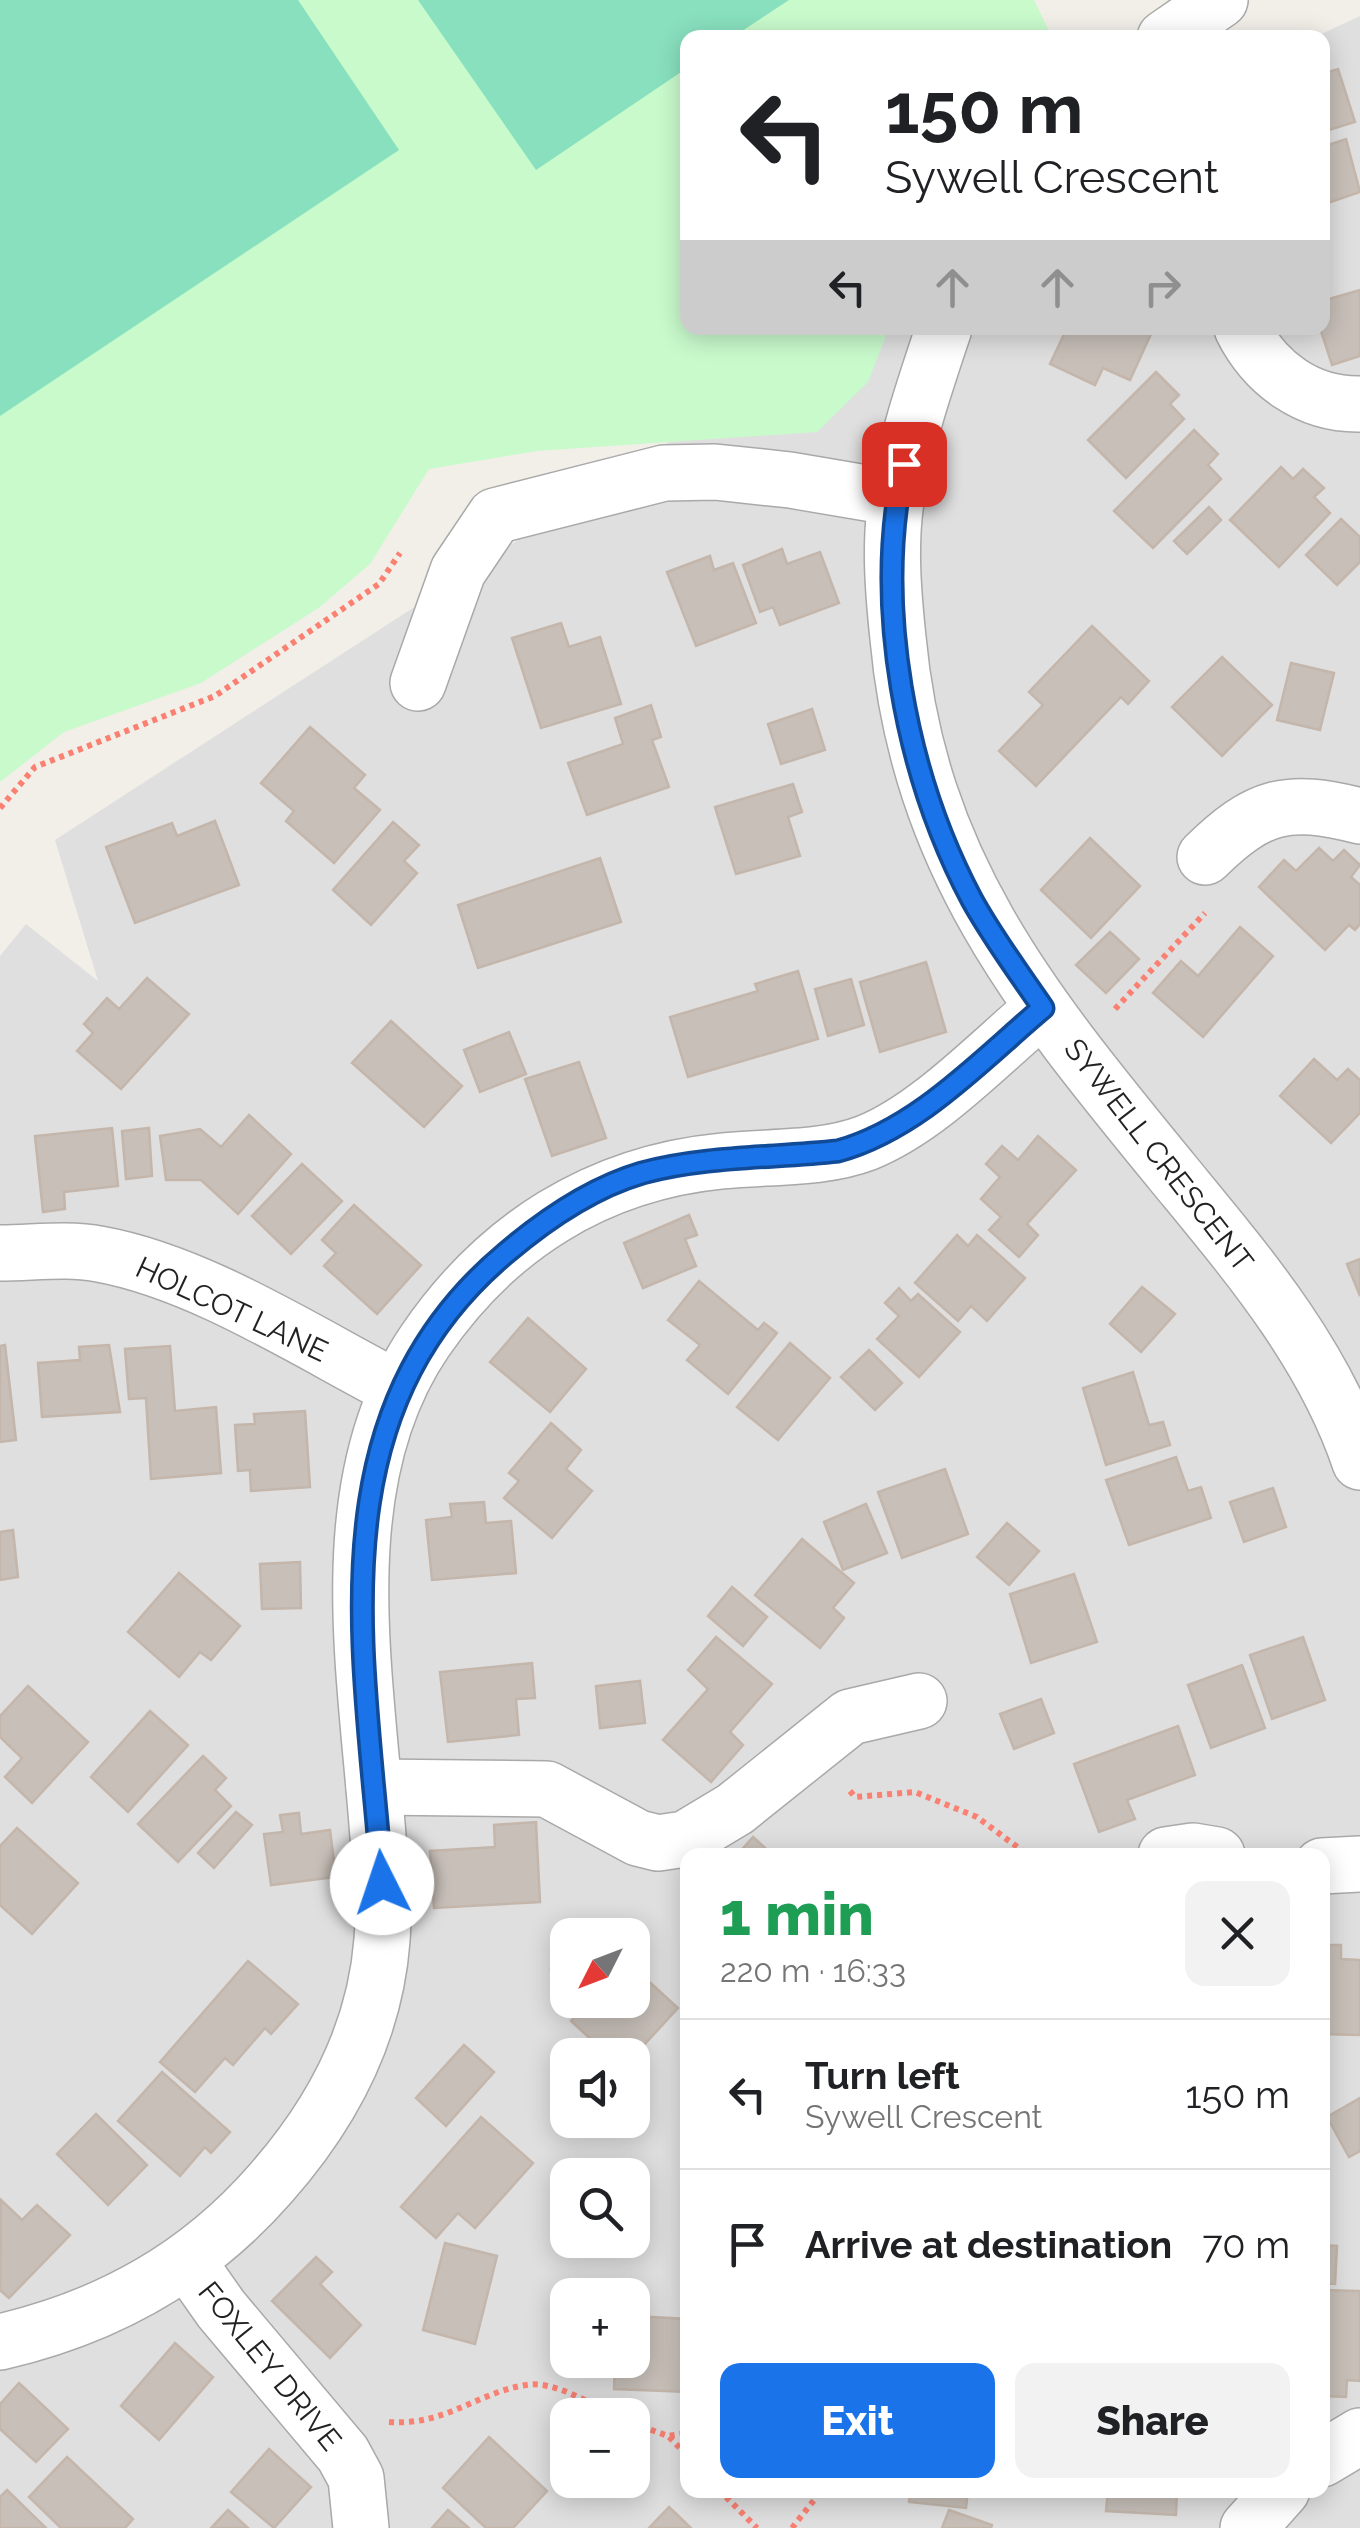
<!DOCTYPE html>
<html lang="en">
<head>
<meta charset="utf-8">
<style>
  :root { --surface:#fff; --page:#f2f2f2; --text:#202124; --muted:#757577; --line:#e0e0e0; --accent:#1a73e8 }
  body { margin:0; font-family:Raleway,sans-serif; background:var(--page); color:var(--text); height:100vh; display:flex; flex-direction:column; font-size:38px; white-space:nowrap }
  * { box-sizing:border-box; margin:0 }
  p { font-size:32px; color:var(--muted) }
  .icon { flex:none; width:55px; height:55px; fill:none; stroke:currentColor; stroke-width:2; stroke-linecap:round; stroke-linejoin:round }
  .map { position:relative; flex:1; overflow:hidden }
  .details { position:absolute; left:680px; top:1848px; width:650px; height:650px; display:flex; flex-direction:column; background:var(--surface); border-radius:20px; box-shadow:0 5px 25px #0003 }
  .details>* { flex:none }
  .hud { position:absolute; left:680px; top:30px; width:650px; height:305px; border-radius:20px; box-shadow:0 5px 25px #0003; background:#fff; color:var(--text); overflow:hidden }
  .needle { width:65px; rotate:228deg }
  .fabs { position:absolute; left:550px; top:1918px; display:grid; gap:20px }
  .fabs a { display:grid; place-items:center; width:100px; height:100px; border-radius:20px; background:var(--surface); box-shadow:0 5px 25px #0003; font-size:50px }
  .pin { position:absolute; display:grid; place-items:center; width:85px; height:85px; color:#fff; margin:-42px; border-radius:20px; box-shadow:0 5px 15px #0006 }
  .me { position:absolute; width:110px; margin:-55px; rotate:356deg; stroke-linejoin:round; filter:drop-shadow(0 0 8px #0008) }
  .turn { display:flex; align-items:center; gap:35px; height:210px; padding:0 40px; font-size:45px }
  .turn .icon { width:130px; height:130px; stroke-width:2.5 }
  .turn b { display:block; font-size:70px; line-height:85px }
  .lanes { display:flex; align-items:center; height:95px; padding:0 40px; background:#0003; justify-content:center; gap:50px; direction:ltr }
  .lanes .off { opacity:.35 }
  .round { display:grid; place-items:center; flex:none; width:105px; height:105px; border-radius:20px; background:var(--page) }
  .head { display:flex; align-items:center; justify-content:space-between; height:170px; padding:0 40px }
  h1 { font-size:60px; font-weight:800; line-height:75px; color:#1e9e55 }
  .cta { display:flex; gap:20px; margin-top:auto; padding:20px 40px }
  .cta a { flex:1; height:115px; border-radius:20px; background:var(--accent); color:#fff; font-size:40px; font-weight:800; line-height:115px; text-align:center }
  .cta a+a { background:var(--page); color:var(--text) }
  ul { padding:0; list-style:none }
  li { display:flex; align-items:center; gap:30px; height:150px; padding:0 40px; border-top:2px solid var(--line) }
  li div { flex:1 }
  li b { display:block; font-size:38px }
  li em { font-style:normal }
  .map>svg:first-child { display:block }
  .residential { fill:#e0dfdf; fill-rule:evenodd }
  .park { fill:#c8facc }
  .pitch { fill:#88e0be }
  .building { fill:#c7bfb8; stroke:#c4b6ab; stroke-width:2.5 }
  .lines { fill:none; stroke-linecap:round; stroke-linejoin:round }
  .minor-casing { stroke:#a9a9a9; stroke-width:58 }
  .path { stroke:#fa8072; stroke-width:6; stroke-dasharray:5 5; stroke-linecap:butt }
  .minor { stroke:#fff; stroke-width:55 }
  .route-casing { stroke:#114b97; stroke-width:25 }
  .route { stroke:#1a73e8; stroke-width:18 }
  .labels { text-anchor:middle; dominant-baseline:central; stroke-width:8; stroke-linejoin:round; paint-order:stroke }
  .street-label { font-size:30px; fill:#222; stroke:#fff }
</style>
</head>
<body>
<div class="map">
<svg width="1360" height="2528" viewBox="0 0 1360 2528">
  <rect width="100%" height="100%" fill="#f2efe9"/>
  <!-- residential -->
  <path class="residential" d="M1360 16V2528H0V956L26 924 98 981 55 840 845 328H1322V38L1315 37ZM688 1855H1322V2490H688ZM568 1935H632V2000H568ZM568 2055H632V2120H568ZM568 2175H632V2240H568ZM568 2295H632V2360H568ZM568 2415H632V2480H568Z"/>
  <!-- park -->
  <path class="park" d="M0 0H1034L1052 37 688 38V328H889L868 382 817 432 537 451 429 469 370 564 320 607 201 683 64 732 0 782Z"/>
  <!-- pitch -->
  <g class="pitch">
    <path d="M0 0H298L399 150 0 416Z"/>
    <path d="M418 0H789L733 37 688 38 687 68 536 170Z"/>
  </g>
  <!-- building -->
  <g class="building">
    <path d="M1338 69 1355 122 1322 132V74Z"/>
    <path d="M1346 139 1360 192 1322 205V147Z"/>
    <path d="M1360 290V356L1332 365 1320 328 1322 301Z"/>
    <path d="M1067 328H1135L1151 334 1130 380 1103 368 1095 385 1050 364Z"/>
    <path d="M1156 372 1179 395 1170 404 1184 419 1126 478 1088 440Z"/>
    <path d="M1194 430 1218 454 1208 465 1221 479 1153 548 1114 511Z"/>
    <path d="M1281 467 1293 479 1303 469 1324 488 1314 497 1330 513 1279 567 1230 520Z"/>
    <path d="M1209 507 1221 520 1187 554 1174 541Z"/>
    <path d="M1341 519 1360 537V562L1337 585 1306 555Z"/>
    <path d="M782 549 787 564 820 552 839 603 780 625 773 607 760 612 743 565Z"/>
    <path d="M710 556 714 570 733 563 756 623 696 646 667 572Z"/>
    <path d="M561 623 569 647 600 637 621 704 541 728 512 638Z"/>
    <path d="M1092 626 1149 681 1128 704 1121 697 1036 786 999 751 1043 705 1029 692Z"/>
    <path d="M1222 657 1272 705 1222 756 1172 707Z"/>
    <path d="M1291 663 1334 673 1320 730 1277 720Z"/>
    <path d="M651 705 661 737 652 740 669 787 587 815 568 763 623 744 615 718Z"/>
    <path d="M812 709 825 750 781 764 768 724Z"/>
    <path d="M310 727 365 775 354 788 380 810 334 863 286 821 294 811 261 783Z"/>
    <path d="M793 784 802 812 788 817 800 856 736 874 715 807Z"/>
    <path d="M215 821 239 885 135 923 106 847 172 823 177 836Z"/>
    <path d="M393 822 419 845 404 861 417 873 371 925 333 890Z"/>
    <path d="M1090 838 1140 886 1091 938 1041 890Z"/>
    <path d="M1319 848 1333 861 1344 850 1360 865 1351 877 1360 885V924L1355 930 1349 925 1325 950 1259 887 1284 860 1296 871Z"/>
    <path d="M600 858 621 922 478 968 458 905Z"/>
    <path d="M1240 927 1273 956 1203 1037 1153 993 1181 961 1198 976Z"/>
    <path d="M1110 932 1139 959 1106 993 1076 965Z"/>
    <path d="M926 962 946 1032 880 1052 860 982Z"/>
    <path d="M798 971 818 1039 688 1077 670 1017 758 991 755 984Z"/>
    <path d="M147 978 189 1014 121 1089 77 1051 93 1033 84 1024 107 998 119 1009Z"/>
    <path d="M851 979 864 1025 828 1036 815 989Z"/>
    <path d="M391 1021 462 1086 424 1127 352 1063Z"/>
    <path d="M509 1032 526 1074 480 1092 464 1050Z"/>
    <path d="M1314 1059 1337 1080 1348 1069 1360 1080V1113L1331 1143 1280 1096Z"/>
    <path d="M579 1062 606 1138 552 1156 525 1079Z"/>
    <path d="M249 1115 291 1154 238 1214 201 1180H166L160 1136 200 1129 221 1147Z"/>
    <path d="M112 1128 118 1186 64 1192 65 1209 43 1212 35 1136Z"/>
    <path d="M149 1128 152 1176 126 1179 122 1131Z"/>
    <path d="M1038 1136 1076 1170 1027 1224 1038 1235 1019 1257 989 1230 1001 1217 981 1199 1000 1177 986 1164 1002 1146 1018 1160Z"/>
    <path d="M302 1164 342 1201 291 1254 252 1216Z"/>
    <path d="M354 1205 421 1265 377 1314 324 1266 336 1253 322 1240Z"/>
    <path d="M689 1215 697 1235 685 1239 696 1266 643 1288 624 1243Z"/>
    <path d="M957 1235 968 1246 977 1235 1025 1278 987 1321 971 1306 958 1321 915 1283Z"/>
    <path d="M1360 1259V1296L1347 1264Z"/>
    <path d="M699 1281 758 1330 764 1323 777 1333 728 1394 687 1360 700 1345 668 1320Z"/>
    <path d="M1142 1287 1175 1314 1141 1352 1110 1324Z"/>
    <path d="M899 1288 911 1301 918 1294 960 1332 919 1377 877 1339 899 1316 885 1303Z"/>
    <path d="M528 1318 586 1369 550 1412 490 1362Z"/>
    <path d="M790 1343 830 1378 778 1440 737 1407Z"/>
    <path d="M5 1345 16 1440 0 1442V1346Z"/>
    <path d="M109 1345 120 1412 42 1417 38 1363 80 1360 79 1347Z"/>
    <path d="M170 1346 175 1411 216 1407 221 1473 151 1479 146 1398 129 1399 125 1349Z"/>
    <path d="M869 1350 902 1383 875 1410 841 1377Z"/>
    <path d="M1133 1372 1149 1425 1163 1422 1170 1445 1106 1465 1083 1388Z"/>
    <path d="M305 1411 310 1487 251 1491 250 1470 238 1471 235 1425 255 1424 254 1414Z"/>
    <path d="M551 1423 581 1450 566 1469 592 1491 552 1538 504 1498 519 1481 509 1473Z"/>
    <path d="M1176 1457 1188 1491 1201 1487 1211 1518 1129 1545 1106 1480Z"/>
    <path d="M945 1469 968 1534 902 1558 878 1492Z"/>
    <path d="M1273 1488 1286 1527 1244 1542 1230 1502Z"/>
    <path d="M484 1502 486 1523 511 1521 516 1573 432 1580 426 1520 452 1517 450 1504Z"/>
    <path d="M866 1504 887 1553 843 1570 824 1522Z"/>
    <path d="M1007 1523 1039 1551 1009 1585 977 1557Z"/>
    <path d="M13 1530 18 1577 0 1580V1532Z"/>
    <path d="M802 1539 854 1583 833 1608 844 1618 820 1648 755 1595Z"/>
    <path d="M300 1562 301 1608 262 1609 260 1564Z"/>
    <path d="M179 1573 240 1626 211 1660 200 1652 179 1677 128 1632Z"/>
    <path d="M1074 1574 1097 1642 1031 1663 1010 1594Z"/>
    <path d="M732 1587 767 1617 743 1646 708 1616Z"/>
    <path d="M716 1637 772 1684 730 1732 743 1745 711 1782 663 1740 708 1689 688 1670Z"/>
    <path d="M1303 1637 1325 1700 1272 1719 1250 1655Z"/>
    <path d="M532 1663 535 1698 516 1699 519 1735 448 1742 440 1672Z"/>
    <path d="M1242 1665 1265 1728 1211 1748 1188 1685Z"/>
    <path d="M640 1681 645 1723 600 1728 596 1686Z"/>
    <path d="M28 1686 88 1742 32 1803 5 1777 22 1758 0 1737V1716Z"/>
    <path d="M1041 1699 1054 1733 1014 1749 1000 1714Z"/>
    <path d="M150 1711 188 1745 128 1812 91 1777Z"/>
    <path d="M1178 1726 1195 1775 1127 1800 1135 1819 1099 1832 1074 1764Z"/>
    <path d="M203 1756 226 1778 215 1790 231 1806 178 1862 138 1824Z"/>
    <path d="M236 1812 252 1825 214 1868 198 1853Z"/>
    <path d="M299 1813 301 1834 330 1830 336 1877 271 1885 264 1834 283 1832 280 1815Z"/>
    <path d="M536 1822 540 1902 434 1908 430 1851 495 1847 494 1825Z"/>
    <path d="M17 1828 78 1883 32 1934 0 1905V1846Z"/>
    <path d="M753 1837 773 1855H737Z"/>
    <path d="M1322 1945H1341V1959L1360 1960V2035L1322 2034Z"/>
    <path d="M568 1950V1983L551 1969Z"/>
    <path d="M248 1961 298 2004 271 2034 265 2028 233 2065 225 2058 195 2092 160 2062Z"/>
    <path d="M632 1966 678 2008 632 2058 608 2055 571 2021 591 2000H632Z"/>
    <path d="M464 2045 494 2072 446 2126 416 2098Z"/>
    <path d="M162 2072 230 2132 211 2153 205 2147 180 2176 118 2121Z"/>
    <path d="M1360 2098V2151L1349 2157 1327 2117Z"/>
    <path d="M96 2114 147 2165 108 2205 57 2154Z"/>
    <path d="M481 2117 533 2163 475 2228 458 2213 436 2238 401 2207Z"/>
    <path d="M1322 2136H1326L1325 2192H1322Z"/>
    <path d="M1 2200 22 2220 37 2205 70 2235 9 2298 0 2290Z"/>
    <path d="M445 2243 497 2256 475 2344 423 2330Z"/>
    <path d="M1322 2245 1337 2246 1335 2284 1322 2283Z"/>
    <path d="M316 2257 332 2272 320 2284 361 2325 330 2358 272 2301Z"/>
    <path d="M1322 2290 1360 2291V2381L1347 2380 1346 2397 1322 2396Z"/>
    <path d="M632 2316 688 2319V2392L614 2389 615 2360H632Z"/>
    <path d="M175 2343 213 2377 159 2440 121 2406Z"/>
    <path d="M19 2383 68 2429 36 2462 0 2429V2404Z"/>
    <path d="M489 2437 547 2491 513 2528H486L443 2488Z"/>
    <path d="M269 2449 311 2487 274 2528 231 2492Z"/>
    <path d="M67 2457 133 2519 125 2528H61L29 2497Z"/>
    <path d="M7 2490 46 2528H0V2497Z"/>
    <path d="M911 2490H968L966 2508 909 2502Z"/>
    <path d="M1108 2490H1177L1176 2515 1106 2511Z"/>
    <path d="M669 2507 691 2528H649Z"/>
    <path d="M228 2510 248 2528H211Z"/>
    <path d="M448 2510 469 2528H432Z"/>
    <path d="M949 2510 992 2525 991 2528H942Z"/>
  </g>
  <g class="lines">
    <!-- minor casing -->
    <g class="minor-casing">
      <g id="minor">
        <path d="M1165 38 1220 0"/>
        <path d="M944 328C926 382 907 437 897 495 889 541 893 591 898 638 919 866 1033 1002 1172 1172 1245 1261 1323 1351 1360 1462"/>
        <path d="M1242 328C1265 374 1308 405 1360 404"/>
        <path d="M418 683 458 571 495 516 664 473 715 472 790 480 896 498"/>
        <path d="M1205 857C1258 805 1287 797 1360 816"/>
        <path d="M0 1253C33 1253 67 1248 99 1254 200 1272 307 1342 398 1389"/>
        <path d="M374 1787 547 1789 638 1838 658 1843 685 1839 735 1809 850 1717 919 1701"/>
        <path d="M1166 1855 1193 1851 1217 1855"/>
        <path d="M1322 1866 1360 1864"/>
        <path d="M188 2262 221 2309 343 2454 356 2478 361 2528"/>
        <path d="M0 2342C108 2317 198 2267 271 2183 331 2115 375 2033 382 1940 385 1902 380 1862 377 1824 365 1666 330 1480 425 1341 496 1237 597 1173 722 1161 769 1156 821 1160 866 1143 929 1118 991 1051 1043 1008"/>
        <path d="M1322 2459 1360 2436"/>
        <path d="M1248 2528 1282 2490"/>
      </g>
    </g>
    <!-- path -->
    <g class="path">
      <path d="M0 808 35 767 215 696 379 584 400 553"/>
      <path d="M1115 1009 1205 913"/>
      <path d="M850 1791 855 1797 915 1792 977 1817 1028 1855"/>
      <path d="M389 2422C445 2426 476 2393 526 2385 553 2380 591 2404 615 2415"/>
      <path d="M632 2423 668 2436 688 2433"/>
      <path d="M669 2437 688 2456"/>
      <path d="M719 2490 757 2528"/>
      <path d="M792 2528 822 2490"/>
    </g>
    <!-- minor -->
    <use href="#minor" class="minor"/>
  </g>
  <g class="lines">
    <!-- route casing -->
    <g class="route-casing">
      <path id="route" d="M382 1883C366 1659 310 1417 506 1253 546 1219 591 1188 642 1173 705 1156 773 1158 838 1151 918 1129 981 1060 1043 1008 1019 973 993 938 972 900 905 774 873 604 904 464"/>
    </g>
    <!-- route -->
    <use href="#route" class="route"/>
  </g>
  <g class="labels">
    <!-- street labels -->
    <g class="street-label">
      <text transform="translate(1159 1155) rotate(52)">SYWELL CRESCENT</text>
      <text transform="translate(232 1309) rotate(25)">HOLCOT LANE</text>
      <text transform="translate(270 2366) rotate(51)">FOXLEY DRIVE</text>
    </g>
  </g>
</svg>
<div class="fabs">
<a><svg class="needle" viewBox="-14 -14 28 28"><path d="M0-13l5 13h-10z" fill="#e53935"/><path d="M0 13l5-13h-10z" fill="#757577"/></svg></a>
<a><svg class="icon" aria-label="sound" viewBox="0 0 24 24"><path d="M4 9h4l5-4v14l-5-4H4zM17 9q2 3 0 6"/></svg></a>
<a><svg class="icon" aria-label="search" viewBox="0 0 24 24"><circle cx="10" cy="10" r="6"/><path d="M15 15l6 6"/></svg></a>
<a>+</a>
<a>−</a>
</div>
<div class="pin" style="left:904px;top:464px;background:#d93025"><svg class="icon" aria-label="arrive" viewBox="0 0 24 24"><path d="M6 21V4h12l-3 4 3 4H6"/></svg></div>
<svg class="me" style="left:382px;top:1883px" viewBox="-20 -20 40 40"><circle r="19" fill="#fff"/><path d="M0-13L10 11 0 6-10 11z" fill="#1a73e8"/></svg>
<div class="hud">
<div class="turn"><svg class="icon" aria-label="left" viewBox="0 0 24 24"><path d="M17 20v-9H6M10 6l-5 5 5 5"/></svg><div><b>150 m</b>Sywell Crescent</div></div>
<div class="lanes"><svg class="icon" aria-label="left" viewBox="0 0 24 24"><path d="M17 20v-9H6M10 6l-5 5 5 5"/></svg><svg class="icon off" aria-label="ahead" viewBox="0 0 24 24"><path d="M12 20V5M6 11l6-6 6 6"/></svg><svg class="icon off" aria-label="ahead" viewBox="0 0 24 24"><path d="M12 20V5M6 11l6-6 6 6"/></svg><svg class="icon off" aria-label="right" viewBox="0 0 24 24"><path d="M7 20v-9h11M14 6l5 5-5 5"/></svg></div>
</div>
<section class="details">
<div class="head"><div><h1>1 min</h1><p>220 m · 16:33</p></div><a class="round"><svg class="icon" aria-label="close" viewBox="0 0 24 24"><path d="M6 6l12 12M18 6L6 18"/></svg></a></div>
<ul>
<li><svg class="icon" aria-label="left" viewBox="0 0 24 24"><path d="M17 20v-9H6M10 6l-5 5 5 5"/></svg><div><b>Turn left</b><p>Sywell Crescent</p></div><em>150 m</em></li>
<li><svg class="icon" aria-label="arrive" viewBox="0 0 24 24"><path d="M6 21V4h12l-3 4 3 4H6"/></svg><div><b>Arrive at destination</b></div><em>70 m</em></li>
</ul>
<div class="cta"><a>Exit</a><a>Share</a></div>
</section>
</div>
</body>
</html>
